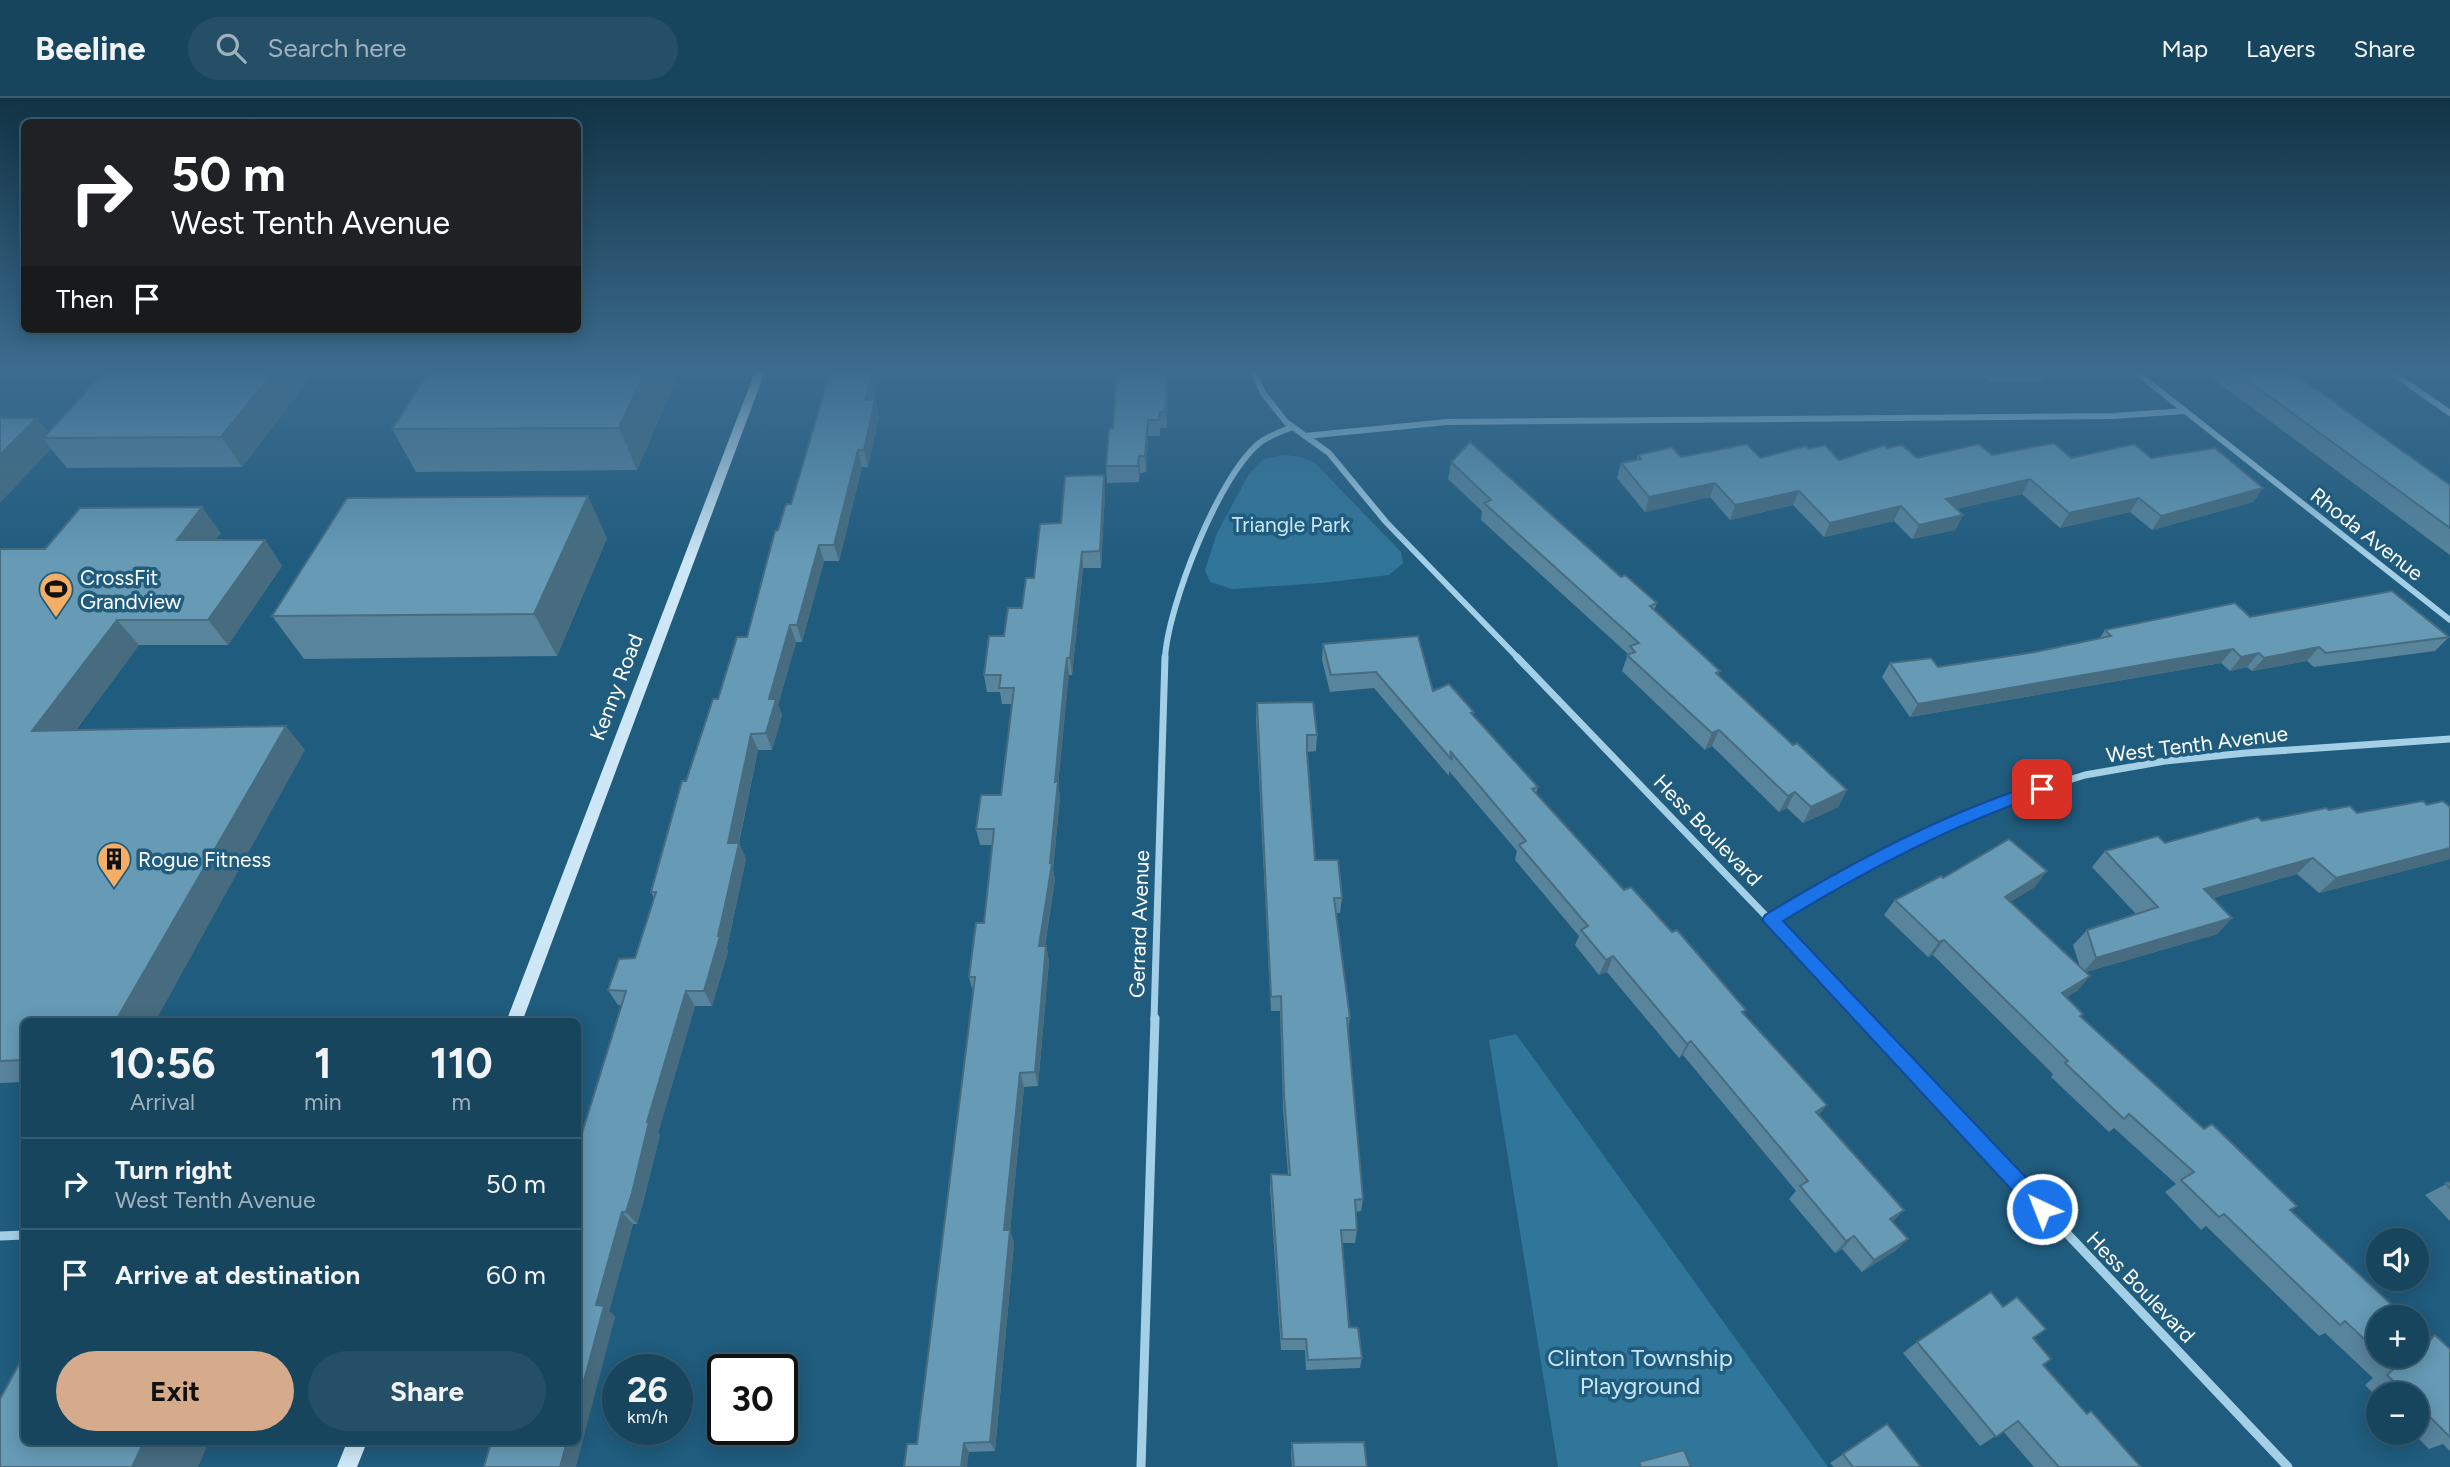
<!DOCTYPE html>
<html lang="en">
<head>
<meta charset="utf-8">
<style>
  :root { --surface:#18455e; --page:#254f67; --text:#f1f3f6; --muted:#9fb1bc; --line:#365d73; --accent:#d6ab8b }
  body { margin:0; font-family:Figtree,sans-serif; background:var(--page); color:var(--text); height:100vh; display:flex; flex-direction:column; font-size:26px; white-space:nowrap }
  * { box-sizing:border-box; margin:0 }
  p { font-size:23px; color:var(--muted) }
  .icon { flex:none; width:38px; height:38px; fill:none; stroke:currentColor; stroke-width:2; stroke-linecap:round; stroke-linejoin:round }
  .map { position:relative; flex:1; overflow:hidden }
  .details { position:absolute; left:21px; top:920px; width:560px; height:427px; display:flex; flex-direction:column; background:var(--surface); border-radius:10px; box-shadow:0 4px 18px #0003,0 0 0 2px var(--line) }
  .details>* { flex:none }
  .guide { position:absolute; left:21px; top:21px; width:560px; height:214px; border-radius:10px; box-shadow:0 4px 18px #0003,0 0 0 2px var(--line); background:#202124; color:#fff; overflow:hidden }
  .buttons { position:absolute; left:2366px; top:1130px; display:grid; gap:14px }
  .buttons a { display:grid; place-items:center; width:63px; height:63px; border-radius:50%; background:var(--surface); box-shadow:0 4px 18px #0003,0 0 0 2px var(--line); font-size:35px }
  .speed { position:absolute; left:602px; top:1256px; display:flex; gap:14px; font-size:35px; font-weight:700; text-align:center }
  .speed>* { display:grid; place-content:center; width:91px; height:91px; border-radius:50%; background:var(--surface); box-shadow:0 4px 18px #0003,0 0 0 2px var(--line); line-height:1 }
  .speed small { font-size:18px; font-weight:400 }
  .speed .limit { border:4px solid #111; border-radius:10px; background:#fff; color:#111 }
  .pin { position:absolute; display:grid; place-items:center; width:60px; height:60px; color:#fff; margin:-30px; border-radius:14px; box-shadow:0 4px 10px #0006 }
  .me { position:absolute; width:77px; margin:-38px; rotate:317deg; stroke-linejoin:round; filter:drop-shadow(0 0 5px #0008) }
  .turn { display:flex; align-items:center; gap:24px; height:147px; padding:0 35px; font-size:32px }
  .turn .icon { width:91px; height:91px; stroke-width:2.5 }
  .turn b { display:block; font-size:49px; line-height:60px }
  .then { display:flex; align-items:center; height:66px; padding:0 35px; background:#0003; gap:14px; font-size:26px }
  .eta { display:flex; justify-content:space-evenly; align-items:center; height:119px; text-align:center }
  .eta b { font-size:42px; font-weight:700; line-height:49px }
  .primary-button { display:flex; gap:14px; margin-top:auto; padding:14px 35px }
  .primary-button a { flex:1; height:80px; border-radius:42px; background:var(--accent); color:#111; font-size:28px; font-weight:700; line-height:80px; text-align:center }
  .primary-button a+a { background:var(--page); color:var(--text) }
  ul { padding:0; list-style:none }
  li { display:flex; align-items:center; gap:21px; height:91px; padding:0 35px; border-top:2px solid var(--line) }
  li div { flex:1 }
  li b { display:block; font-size:26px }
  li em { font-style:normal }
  header { display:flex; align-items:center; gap:42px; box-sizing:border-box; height:98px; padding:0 35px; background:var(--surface); border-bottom:2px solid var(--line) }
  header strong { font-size:33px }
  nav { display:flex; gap:38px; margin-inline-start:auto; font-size:24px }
  .search { width:490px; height:63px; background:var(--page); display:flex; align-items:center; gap:18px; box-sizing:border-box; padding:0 24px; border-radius:38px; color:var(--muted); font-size:26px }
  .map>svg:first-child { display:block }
  .green { fill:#30769a }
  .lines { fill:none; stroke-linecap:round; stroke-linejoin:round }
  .street-far2 { stroke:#a4d0e7; stroke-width:6 }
  .street-far1 { stroke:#a4d0e7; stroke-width:7 }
  .street { stroke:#a4d0e7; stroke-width:9 }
  .secondary { fill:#cee7f6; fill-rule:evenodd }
  .wall { fill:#58849c }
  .shaded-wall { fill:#476c7f }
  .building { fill:#669ab5; stroke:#476c7f; stroke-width:2 }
  .route { fill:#1a73e8; stroke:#114b97; stroke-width:2 }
  .labels { text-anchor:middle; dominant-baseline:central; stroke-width:7; stroke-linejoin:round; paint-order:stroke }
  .park-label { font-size:21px; fill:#c8e6f5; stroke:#205c7e }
  .street-label { font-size:21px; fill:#fff; stroke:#205c7e }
  .poi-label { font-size:21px; fill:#fff; stroke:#205c7e; text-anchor:start }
  .near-park-label { font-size:24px; fill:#c8e6f5; stroke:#205c7e }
</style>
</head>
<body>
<header>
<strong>Beeline</strong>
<div class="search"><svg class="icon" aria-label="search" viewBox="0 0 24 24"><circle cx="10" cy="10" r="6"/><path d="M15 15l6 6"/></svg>Search here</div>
<nav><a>Map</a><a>Layers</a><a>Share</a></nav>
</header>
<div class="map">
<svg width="2450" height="1369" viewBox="0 0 2450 1369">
  <rect width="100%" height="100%" fill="#205c7e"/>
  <!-- green -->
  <g class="green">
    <path d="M1285 357 1302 359 1316 366 1401 454 1403 465 1389 477 1321 485 1232 491 1210 484 1205 472 1217 435 1249 376 1264 361Z"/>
    <path d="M1516 936 1828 1369H1558L1489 942Z"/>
  </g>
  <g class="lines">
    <!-- street-far2 -->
    <g class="street-far2">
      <path d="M1252 271 1263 295 1286 324 1329 355 1386 424 1519 561"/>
      <path d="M2132 271 2450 522"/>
      <path d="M2387 271 2450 315"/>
      <path d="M1305 338 1447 324 2113 318 2185 313"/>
      <path d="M1165 561C1167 510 1220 373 1262 343 1271 337 1283 333 1292 329"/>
    </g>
    <!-- street-far1 -->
    <g class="street-far1">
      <path d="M1517 559 1865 921"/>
      <path d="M1771 822 1848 774 1998 704 2085 677 2165 663 2246 655 2450 641"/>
      <path d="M1154 921 1165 559"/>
    </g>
    <!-- street -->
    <g class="street">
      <path d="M1863 920 2288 1369"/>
      <path d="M0 1138 24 1137"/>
      <path d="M1141 1369 1155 920"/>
    </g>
    <!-- secondary -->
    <g class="secondary">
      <path d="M756 271H766L522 924H506Z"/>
      <path d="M347 1344H367L357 1369H337Z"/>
    </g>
  </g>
  <!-- wall -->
  <g class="wall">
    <path d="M19 271H317L242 369 67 370 51 351 0 320 49 334 104 275 23 276Z"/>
    <path d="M1117 271H1168L1167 330H1160V338H1148L1146 374 1140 375 1139 384 1107 385 1106 368 1113 330Z"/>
    <path d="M1340 271H1406V275L1341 276Z"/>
    <path d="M1472 271H1563L1562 275 1473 274Z"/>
    <path d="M1748 271H1844L1842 276 1751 277Z"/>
    <path d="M1980 271H2049L2042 283 1989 284Z"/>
    <path d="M2206 271H2288L2450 387V457L2204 274Z"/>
    <path d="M677 279 637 372 416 374 392 331Z"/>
    <path d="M874 301H875L879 318 868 369H862L839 463H824L802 544H796L778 607 782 617 772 652H758L739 745 746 761 727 850 728 853 712 908H695L658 1035 660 1037 642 1108 637 1126H633L609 1213 615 1219 578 1344 621 907H618L608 892 635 860 654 800 651 794 686 683 718 601 747 539 778 432 791 406Z"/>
    <path d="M1887 350 1917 360 1992 357 2151 360 2263 390 2253 404 2152 432 2130 414 2060 430 2022 396 1956 411 1963 417 1955 432 1912 441 1894 423 1824 439 1793 407 1730 422 1710 399 1645 414 1617 380 1621 365 1636 362 1638 357 1681 359 1760 360 1809 351 1839 362Z"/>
    <path d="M1451 364 1621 479 1657 505 1654 512 1720 573 1718 577 1793 647 1847 692 1838 709 1803 725 1787 710 1779 714 1712 648 1705 652 1622 573 1628 556 1481 422 1482 413 1448 381Z"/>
    <path d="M1105 394 1101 470H1083L1072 577H1069L1067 592 1058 687 1060 699 1053 772 1055 781 1045 848H1046L1049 863 1038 988 1024 989 1010 1132 1014 1145 995 1353 969 1354 917 1346 973 894 969 879 984 825 993 747H980L976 731 1001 697 1012 606H1002L1000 594H987L984 577 1004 538 1022 510 1034 480 1061 425Z"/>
    <path d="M221 435 215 442H265L282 468 228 547H139L76 632 305 652 24 924V984L0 985V451H45Z"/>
    <path d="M607 440 557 558 304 561 272 518Z"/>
    <path d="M2250 519 2449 539 2435 553 2314 569 2307 563 2252 573 2247 569 2230 573 2221 565 1910 619 1882 579 1890 565 1938 569 2035 554 2100 540 2105 532Z"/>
    <path d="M1323 546 1433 593 1474 614 1473 618 1538 689 1536 695 1624 792 1744 916 1819 1017 1904 1112 1892 1124 1908 1141 1895 1153 1862 1174 1842 1151 1835 1155 1789 1101 1796 1093 1683 957 1679 960 1607 874 1599 877 1575 847 1579 838 1515 762 1517 753 1449 673V678L1374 590 1330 594 1322 562Z"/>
    <path d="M1257 605 1317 637 1316 653 1307 654 1315 762 1342 800 1340 815H1336L1350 920 1348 935 1363 1101 1361 1113 1356 1114 1357 1132 1355 1145H1342L1349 1229 1362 1260 1360 1270 1306 1272 1305 1252H1281L1270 1090 1271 1076 1288 1077 1283 1010 1280 913H1271L1256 622Z"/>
    <path d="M2427 707 2450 709V761L2319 795 2297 776 2213 800 2232 820 2217 836 2086 874 2090 878 2077 893 2066 899 2081 919 2290 1112 2378 1220V1258H2417L2429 1240 2435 1237 2450 1251V1353L2443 1346 2429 1351 2413 1335H2417V1297H2378V1300L2365 1287 2373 1280 2325 1235 2319 1238 2206 1128 2201 1132 2165 1094 2176 1086 2114 1030 2109 1034 2051 979 2053 976 1933 857 1928 859 1884 817 1895 802 1943 780 2035 789 2010 804 2080 869 2073 847 2087 832 2136 816 2092 769 2105 753 2165 745 2262 723 2329 712 2357 715Z"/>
    <path d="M2450 1084V1123L2425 1097Z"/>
    <path d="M2033 1240 2043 1267 2087 1316 2141 1369H2034L2003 1333 1980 1348 1903 1255 1917 1244Z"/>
    <path d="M1887 1326 1921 1369H1834L1830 1365Z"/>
    <path d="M1292 1345 1367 1369H1292L1291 1355Z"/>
  </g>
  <!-- shaded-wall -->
  <g class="shaded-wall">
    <path d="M276 271H317L242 369 221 339Z"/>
    <path d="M646 271H674L677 279 637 372 619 330Z"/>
    <path d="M874 271H882L869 318 865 302Z"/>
    <path d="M1167 271H1168L1167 330 1166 313Z"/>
    <path d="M875 301 879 318 868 369 864 352Z"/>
    <path d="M37 320 53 340H43L51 351 0 405V357Z"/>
    <path d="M1148 322V338L1146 374 1145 358Z"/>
    <path d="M858 352 862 369 839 463 834 447Z"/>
    <path d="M1139 358 1140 375 1139 384 1138 368Z"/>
    <path d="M1104 377 1105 394 1101 470 1100 453Z"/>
    <path d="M2030 381 2022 396 1939 415 1946 401Z"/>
    <path d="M1715 385 1710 399 1645 414 1649 399Z"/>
    <path d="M2263 390 2253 404 2152 432 2161 418Z"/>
    <path d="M1799 393 1793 407 1730 422 1735 407Z"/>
    <path d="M588 398 607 440 557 558 534 516Z"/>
    <path d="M2139 400 2130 414 2060 430 2069 415Z"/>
    <path d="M1901 408 1894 423 1824 439 1830 425Z"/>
    <path d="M202 409 221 435 196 467 177 442Z"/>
    <path d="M1963 417 1955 432 1912 441 1919 427Z"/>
    <path d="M265 442 282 468 228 547 208 522Z"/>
    <path d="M819 447 824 463 802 544 797 527Z"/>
    <path d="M1082 454 1083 470 1072 577 1070 560Z"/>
    <path d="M117 522 139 547 57 657 32 633Z"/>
    <path d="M790 527 796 544 778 607 782 617 772 652 766 635 769 601Z"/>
    <path d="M2319 549 2307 563 2252 573 2264 560Z"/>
    <path d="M2233 551 2221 565 1910 619 1918 606Z"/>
    <path d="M2259 555 2247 569 2230 573 2241 559Z"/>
    <path d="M1067 560 1069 577 1058 687 1060 699 1053 772 1055 781 1042 864 1039 848 1050 765 1055 684Z"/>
    <path d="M286 628 305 652 155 924H115Z"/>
    <path d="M1719 632 1712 648 1705 652 1712 635Z"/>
    <path d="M751 636 758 652 735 761 728 745Z"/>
    <path d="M1847 692 1838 709 1803 725 1811 709Z"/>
    <path d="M1795 694 1787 710 1779 714 1788 698Z"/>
    <path d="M739 745 746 761 727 850 728 853 712 908 704 893Z"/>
    <path d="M2450 750V761L2319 795 2336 780Z"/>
    <path d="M2313 760 2297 776 2189 807 2204 791Z"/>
    <path d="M2047 773 2035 789 1993 814 2005 799Z"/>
    <path d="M2232 820 2217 836 2082 875 2096 860Z"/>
    <path d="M1944 842 1933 857 1928 859 1939 844Z"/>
    <path d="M1046 848 1049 863 1038 988 1035 974Z"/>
    <path d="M1613 858 1607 874 1599 877 1606 862Z"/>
    <path d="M2090 878 2077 893 2048 910 2062 895Z"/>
    <path d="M686 893 695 908 658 1035 660 1037 637 1126 626 1114 647 1024Z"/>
    <path d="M1691 943 1683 957 1679 960 1687 946Z"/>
    <path d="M1020 975 1024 989 1009 1145 1004 1132Z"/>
    <path d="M1827 1007 1816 1021V1014Z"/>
    <path d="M1904 1112 1892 1124 1890 1121Z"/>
    <path d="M622 1114 633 1126 609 1213 615 1219 576 1369H560L567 1344H578V1305L596 1207Z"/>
    <path d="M1010 1132 1014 1145 995 1353 990 1344Z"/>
    <path d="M1854 1138 1842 1151 1835 1155 1846 1143Z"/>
    <path d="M1908 1141 1895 1153 1862 1174 1874 1162Z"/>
    <path d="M144 1344H209L198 1369H132Z"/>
    <path d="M964 1345 969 1354 967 1369H961Z"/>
  </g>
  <!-- building -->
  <g class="building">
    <path d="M107 271H276L221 339 43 340Z"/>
    <path d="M431 271H646L619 330 392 331Z"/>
    <path d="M831 271H874L865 302 875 301 864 352H858L834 447H819L797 527H790L769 601H776L766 635 751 636 728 745H739L718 838H720L704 893H686L647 1024H649L632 1095 626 1114H622L596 1207 604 1208 578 1305V1048L626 893 608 892 619 861 635 860 656 794H651L682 683H686L713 601H718L737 539H747L775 433 778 432 786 406H791Z"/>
    <path d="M1117 271H1167L1166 313 1160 314 1159 322H1148L1145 358H1139L1138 368H1106L1109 330H1113Z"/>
    <path d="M2232 271H2288L2450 387V430Z"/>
    <path d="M0 320H37L0 357Z"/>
    <path d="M1470 344 1621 479 1625 477 1657 505 1650 508 1720 573 1716 575 1793 647 1797 645 1847 692 1811 709 1795 694 1788 698 1719 632 1712 635 1627 557 1635 554 1630 548 1639 545 1484 405 1491 402 1451 364Z"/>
    <path d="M2054 345 2071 360 2134 346 2151 360 2215 350 2263 390 2161 418 2139 400 2069 415 2030 381 1946 401 1963 417 1919 427 1901 408 1830 425 1799 393 1735 407 1715 385 1649 399 1621 365 1641 361 1638 357 1672 349 1681 359 1747 346 1760 360 1806 348 1809 351 1825 347 1839 362 1885 347 1887 350 1902 347 1917 360 1979 346 1992 357Z"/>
    <path d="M1104 377 1100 453 1082 454 1070 560H1067L1065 575 1055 684 1058 683 1050 765H1052L1039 848H1046L1035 974 1020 975 1004 1132H1010L990 1344 964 1345 961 1369H904L907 1346H917L975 879H969L976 825H984L994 731H976L981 697H1001L1014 590H999L1001 577H984L989 538H1004L1008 510H1022L1026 480H1034L1040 426 1061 425 1065 378Z"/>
    <path d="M588 398 534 516 272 518 347 400Z"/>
    <path d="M202 409 177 442H265L208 522H117L32 633 286 628 115 924H24V962L0 963V451H45L80 410Z"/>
    <path d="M2392 493 2449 539 2326 555 2319 549 2264 560 2259 555 2241 559 2233 551 1918 606 1890 565 1931 560 1938 569 2035 554 2111 538 2105 532 2235 505 2250 519Z"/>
    <path d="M1418 538 1433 593 1449 586 1474 614 1471 615 1538 689 1532 691 1624 792 1631 789 1672 834 1677 832 1746 912 1742 914 1827 1007 1816 1014 1904 1112 1890 1121 1908 1141 1874 1162 1854 1138 1846 1143 1800 1088 1808 1083 1691 943 1687 946 1613 858 1606 862 1581 832 1588 828 1519 747 1526 743 1450 653 1452 662 1376 574 1331 577 1323 546Z"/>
    <path d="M1313 604 1317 637H1307V654L1315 762H1338L1342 800H1334L1350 920H1347L1363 1101 1355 1102 1357 1132H1341L1349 1229 1358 1230 1362 1260 1308 1262 1306 1241H1282L1271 1076 1290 1077 1284 996 1281 898 1271 899 1257 605Z"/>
    <path d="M2423 703 2427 707 2443 703 2450 709V750L2336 780 2313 760 2204 791 2232 820 2096 860 2087 832 2158 809 2105 753 2158 738 2165 745 2258 719 2262 723 2326 710 2329 712 2350 708 2357 715Z"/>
    <path d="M2009 741 2047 773 2005 799 2090 878 2062 895 2083 916 2080 918 2204 1031 2212 1026 2297 1108 2290 1112 2406 1220H2378V1254L2345 1223 2340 1227 2224 1116 2219 1119 2181 1082 2194 1074 2129 1016 2124 1021 2065 965 2068 963 1944 842 1939 844 1895 802 1941 778 1943 780Z"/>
    <path d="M2450 1084V1090L2445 1085Z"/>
    <path d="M1991 1194 2003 1209 2017 1199 2046 1231 2033 1240 2051 1261 2043 1267 2087 1316 2091 1313 2141 1369H2059L2018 1323 1996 1339 1917 1244Z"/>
    <path d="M2417 1229 2430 1242 2435 1237 2450 1251V1339L2417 1306V1297H2407L2387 1277 2395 1270 2383 1258H2417Z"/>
    <path d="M24 1257V1344H144L132 1369H0V1301Z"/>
    <path d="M1887 1326 1921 1369H1853L1843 1356Z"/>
    <path d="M491 1344H567L560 1369H484Z"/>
    <path d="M1364 1344 1367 1369H1294L1292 1345Z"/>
    <path d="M1684 1352 1691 1369H1641L1639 1364Z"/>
  </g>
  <!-- sky -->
  <linearGradient id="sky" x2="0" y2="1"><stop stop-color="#123345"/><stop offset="0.59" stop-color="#3c6c8f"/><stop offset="1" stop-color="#3c6c8f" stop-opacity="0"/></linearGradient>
  <rect width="2450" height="463" fill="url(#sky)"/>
  <!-- route -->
  <path class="route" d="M2042 684 2047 686 2050 691 2047 695C1954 725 1866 772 1783 823L2049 1104 2052 1111 2049 1117 2042 1120 2035 1117 1762 822 1765 817C1852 764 1944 715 2042 684Z"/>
  <!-- icons -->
  <defs>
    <g id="stadium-pin" transform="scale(1.75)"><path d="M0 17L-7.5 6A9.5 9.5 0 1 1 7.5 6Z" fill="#f4ae65" stroke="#205c7e"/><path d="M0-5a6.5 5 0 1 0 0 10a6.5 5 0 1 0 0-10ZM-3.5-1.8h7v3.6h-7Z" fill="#111"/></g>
    <g id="building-pin" transform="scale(1.75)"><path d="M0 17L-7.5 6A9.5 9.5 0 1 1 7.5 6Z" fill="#f4ae65" stroke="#205c7e"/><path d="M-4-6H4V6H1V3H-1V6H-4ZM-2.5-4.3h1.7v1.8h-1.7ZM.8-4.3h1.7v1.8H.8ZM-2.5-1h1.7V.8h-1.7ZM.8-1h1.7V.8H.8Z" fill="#111"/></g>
  </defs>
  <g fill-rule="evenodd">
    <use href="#stadium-pin" x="56" y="491"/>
    <use href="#building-pin" x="114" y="761"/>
  </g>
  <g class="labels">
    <!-- park labels -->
    <g class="park-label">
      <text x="1291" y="426">Triangle Park</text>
    </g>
    <!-- street labels -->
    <g class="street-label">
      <text transform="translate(2367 436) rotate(38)">Rhoda Avenue</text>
      <text transform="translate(616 589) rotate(-69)">Kenny Road</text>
      <text transform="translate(2197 646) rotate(-7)">West Tenth Avenue</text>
      <text transform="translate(1708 732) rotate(46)">Hess Boulevard</text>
      <text transform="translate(1139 826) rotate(-88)">Gerrard Avenue</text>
      <text transform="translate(2141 1189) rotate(46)">Hess Boulevard</text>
    </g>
    <!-- poi labels -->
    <g class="poi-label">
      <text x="80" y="479">CrossFit<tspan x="80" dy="24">Grandview</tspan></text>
      <text x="138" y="761">Rogue Fitness</text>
    </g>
    <!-- near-park labels -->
    <g class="near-park-label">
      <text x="1640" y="1259">Clinton Township<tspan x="1640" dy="28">Playground</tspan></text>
    </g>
  </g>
</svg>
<div class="buttons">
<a><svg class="icon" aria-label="sound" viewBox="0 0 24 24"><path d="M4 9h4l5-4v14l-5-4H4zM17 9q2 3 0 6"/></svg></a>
<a>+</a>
<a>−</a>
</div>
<div class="speed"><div>26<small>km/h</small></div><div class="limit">30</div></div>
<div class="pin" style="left:2042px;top:691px;background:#d93025"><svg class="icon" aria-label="arrive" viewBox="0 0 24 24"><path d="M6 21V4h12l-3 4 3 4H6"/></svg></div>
<svg class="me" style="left:2042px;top:1111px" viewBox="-20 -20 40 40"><circle r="17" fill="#1a73e8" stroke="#fff" stroke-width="3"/><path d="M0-11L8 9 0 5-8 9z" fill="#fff"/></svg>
<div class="guide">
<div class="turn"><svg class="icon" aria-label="right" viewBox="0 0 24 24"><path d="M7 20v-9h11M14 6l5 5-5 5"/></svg><div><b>50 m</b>West Tenth Avenue</div></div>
<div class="then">Then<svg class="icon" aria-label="arrive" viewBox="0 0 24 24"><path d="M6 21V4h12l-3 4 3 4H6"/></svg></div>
</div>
<section class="details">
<div class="eta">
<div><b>10:56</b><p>Arrival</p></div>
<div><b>1</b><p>min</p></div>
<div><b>110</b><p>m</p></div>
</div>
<ul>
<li><svg class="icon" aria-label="right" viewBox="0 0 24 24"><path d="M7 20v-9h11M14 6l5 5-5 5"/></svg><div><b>Turn right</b><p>West Tenth Avenue</p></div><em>50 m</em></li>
<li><svg class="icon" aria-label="arrive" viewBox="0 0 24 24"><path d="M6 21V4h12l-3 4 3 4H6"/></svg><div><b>Arrive at destination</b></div><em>60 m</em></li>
</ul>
<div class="primary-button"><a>Exit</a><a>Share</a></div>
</section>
</div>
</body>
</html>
